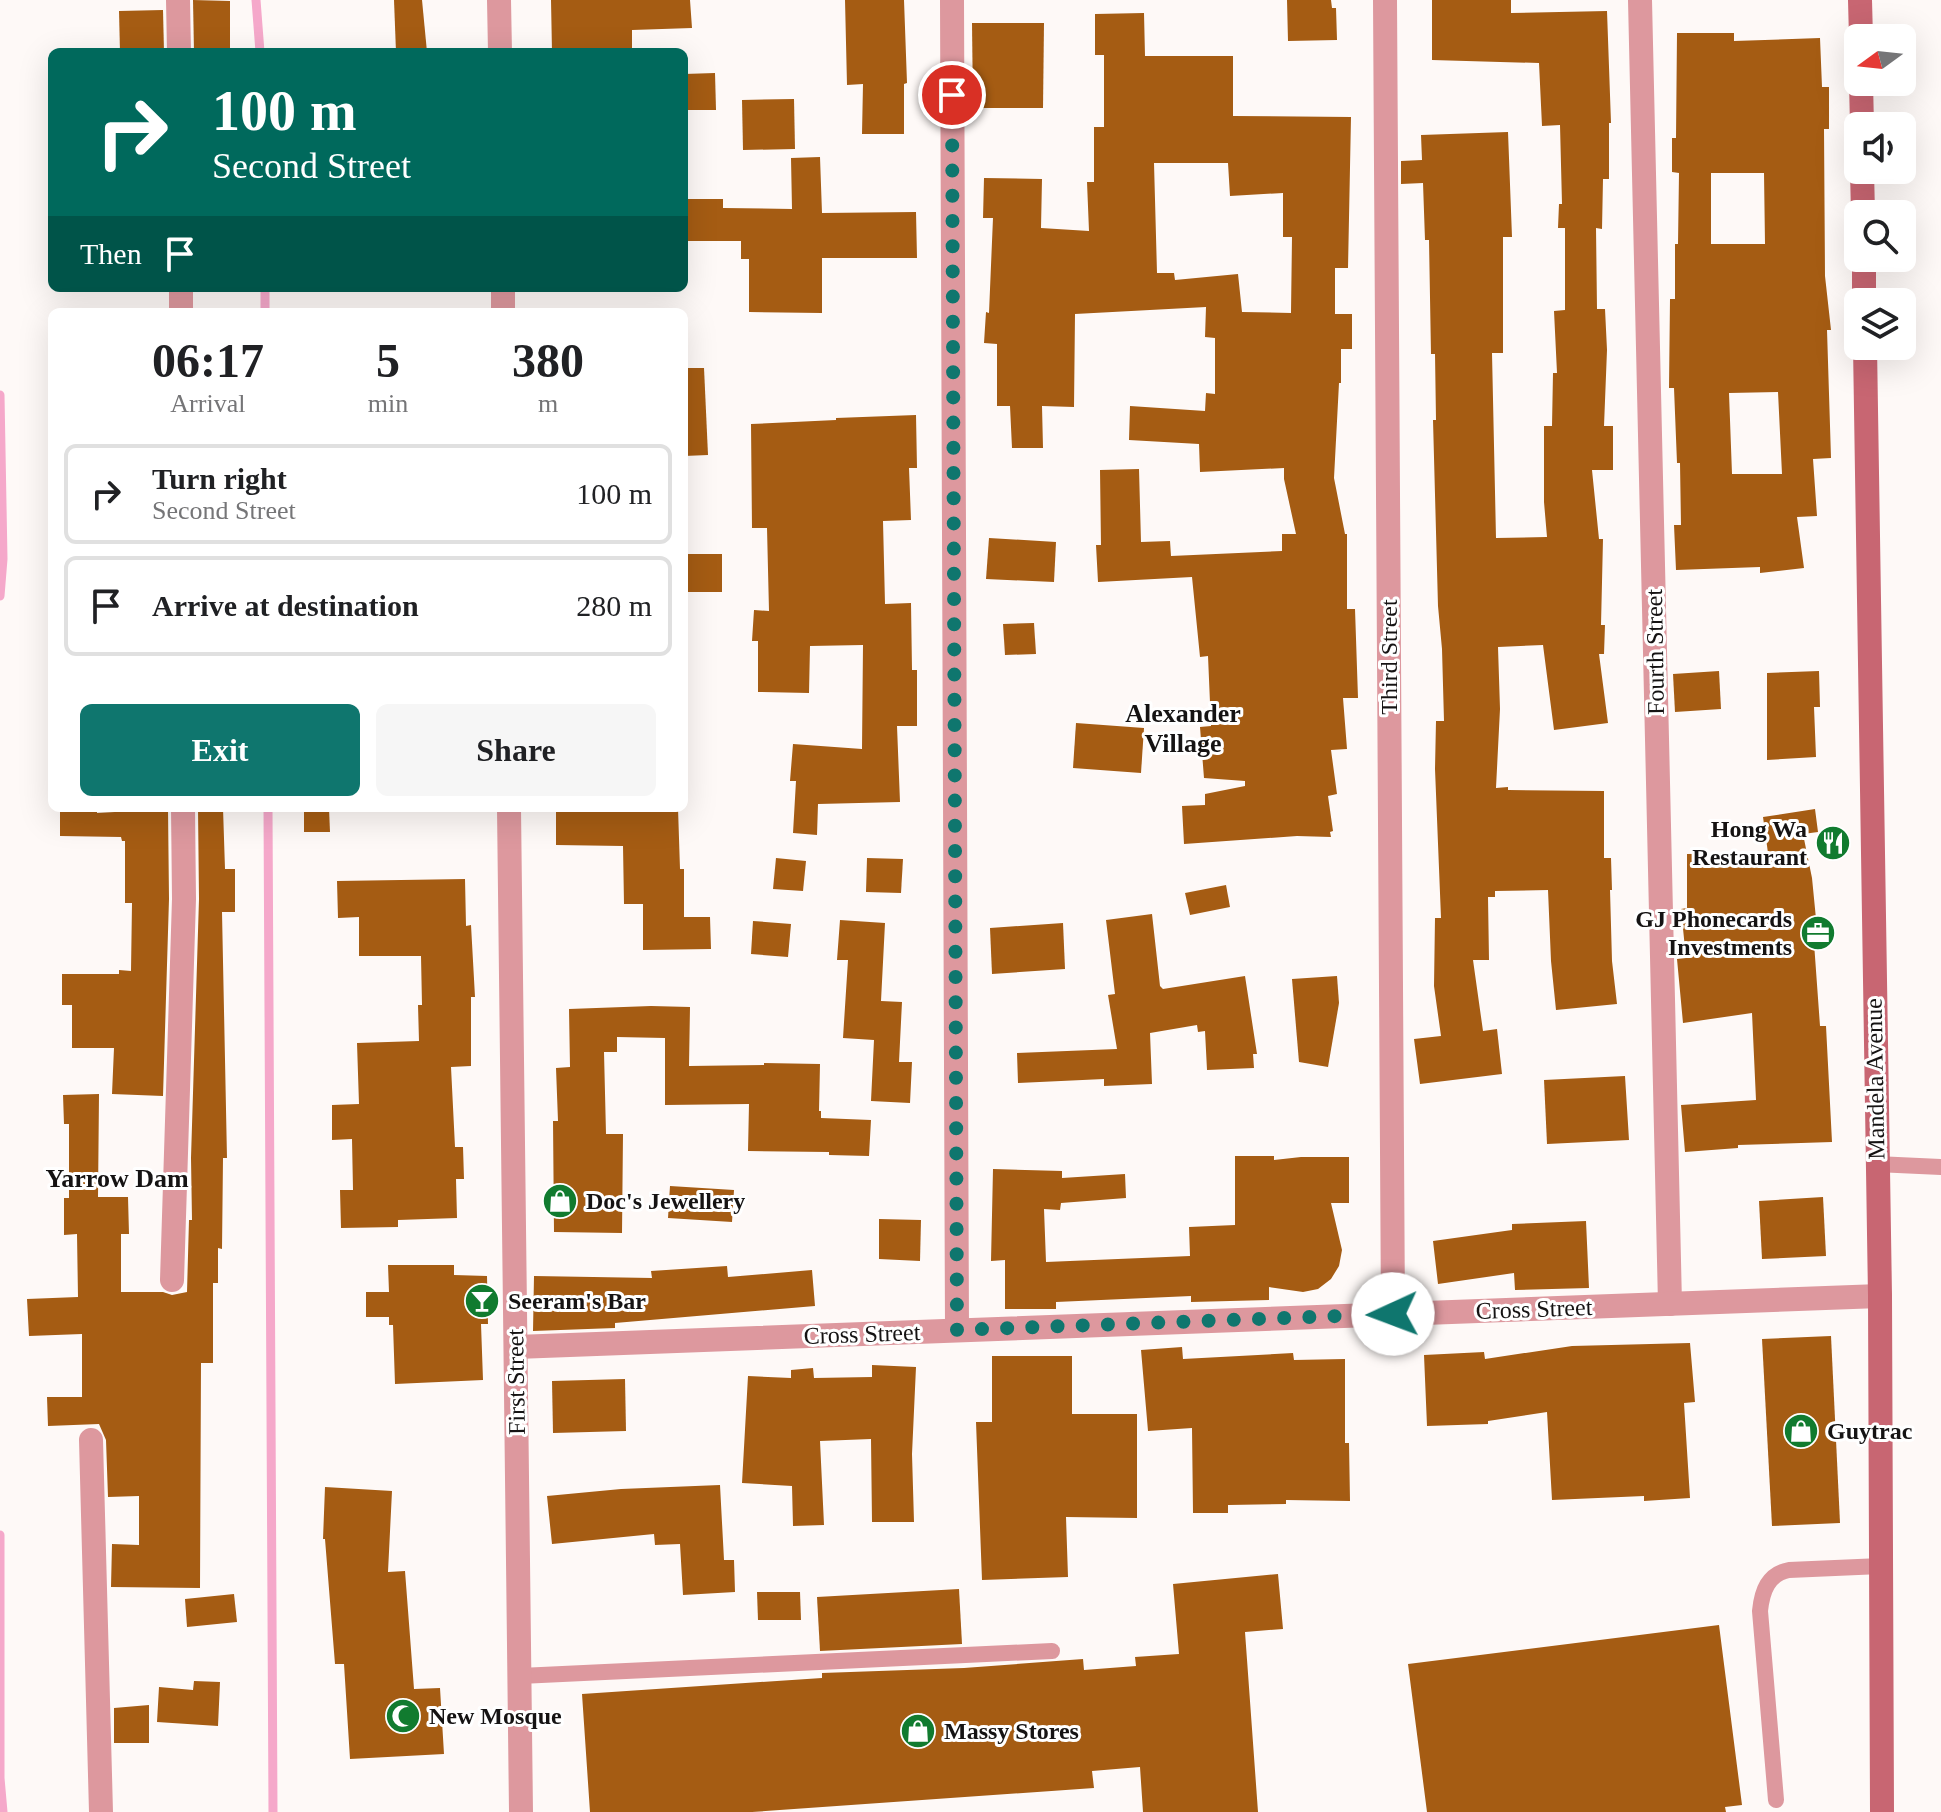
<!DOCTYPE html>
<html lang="en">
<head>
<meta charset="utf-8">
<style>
  :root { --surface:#fff; --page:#f6f6f6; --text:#202124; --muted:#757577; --line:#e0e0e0; --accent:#0f766e }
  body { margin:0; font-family:Georgia,serif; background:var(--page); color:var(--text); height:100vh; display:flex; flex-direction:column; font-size:30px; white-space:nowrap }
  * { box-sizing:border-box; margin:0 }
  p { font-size:26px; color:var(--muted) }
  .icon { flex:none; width:44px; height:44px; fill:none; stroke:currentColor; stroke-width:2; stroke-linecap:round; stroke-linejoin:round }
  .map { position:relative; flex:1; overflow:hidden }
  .sheet { position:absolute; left:48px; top:308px; width:640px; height:504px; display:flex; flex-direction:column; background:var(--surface); border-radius:12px; box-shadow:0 8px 32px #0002 }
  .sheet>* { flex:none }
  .banner { position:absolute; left:48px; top:48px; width:640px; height:244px; border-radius:12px; box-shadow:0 8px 32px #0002; background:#00695c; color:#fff; overflow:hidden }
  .needle { width:52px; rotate:255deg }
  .fabs { position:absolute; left:1844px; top:24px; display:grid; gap:16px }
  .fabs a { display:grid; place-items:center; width:72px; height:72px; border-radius:12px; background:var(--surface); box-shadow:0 8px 32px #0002; font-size:40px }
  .pin { position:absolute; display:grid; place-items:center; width:68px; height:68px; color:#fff; margin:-34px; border:4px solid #fff; border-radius:50%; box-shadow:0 2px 8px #0007 }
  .me { position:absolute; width:88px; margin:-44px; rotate:268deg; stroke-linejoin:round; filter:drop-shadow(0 0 6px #0008) }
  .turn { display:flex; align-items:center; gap:28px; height:168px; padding:0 32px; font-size:36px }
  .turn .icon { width:104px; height:104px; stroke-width:2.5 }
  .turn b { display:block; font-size:56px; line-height:68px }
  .then { display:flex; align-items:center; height:76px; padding:0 32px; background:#0003; gap:16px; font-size:30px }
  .eta { display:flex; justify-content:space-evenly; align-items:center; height:136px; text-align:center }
  .eta b { font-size:48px; font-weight:800; line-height:56px }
  .action { display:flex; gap:16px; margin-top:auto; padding:16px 32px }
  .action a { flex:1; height:92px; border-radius:12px; background:var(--accent); color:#fff; font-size:32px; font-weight:800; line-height:92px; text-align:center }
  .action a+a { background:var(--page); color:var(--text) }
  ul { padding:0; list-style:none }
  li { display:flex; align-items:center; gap:24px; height:100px; margin:0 16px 12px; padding:0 16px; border:4px solid var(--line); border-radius:12px }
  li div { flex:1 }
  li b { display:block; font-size:30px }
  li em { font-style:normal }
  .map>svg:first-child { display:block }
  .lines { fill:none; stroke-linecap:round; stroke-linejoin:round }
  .stream { stroke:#f5a8ca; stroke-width:9 }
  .building { fill:#a55c13; fill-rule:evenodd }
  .service { stroke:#dd989e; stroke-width:16 }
  .minor { stroke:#dd989e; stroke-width:24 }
  .tertiary { stroke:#dd989e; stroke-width:24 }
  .secondary { stroke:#c86672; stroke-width:24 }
  .route { stroke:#0f766e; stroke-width:14; stroke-dasharray:0 25.2 }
  .labels { text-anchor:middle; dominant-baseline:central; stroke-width:6; stroke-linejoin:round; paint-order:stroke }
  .street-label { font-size:24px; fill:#151313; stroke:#fff }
  .poi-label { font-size:24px; font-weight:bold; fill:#151313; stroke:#fff; text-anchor:start }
  .neighbourhood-label { font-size:26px; font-weight:bold; fill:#151313; stroke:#fff }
</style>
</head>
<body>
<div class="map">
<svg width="1941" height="1812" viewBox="0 0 1941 1812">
  <rect width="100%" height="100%" fill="#fef9f7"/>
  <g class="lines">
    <!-- stream -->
    <g class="stream">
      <path d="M256 0 260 52"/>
      <path d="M265 288V312"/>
      <path d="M0 395 3 559 0 596"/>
      <path d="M268 808 273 1812"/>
      <path d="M0 1535V1778L3 1812"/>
    </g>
  </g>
  <!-- building -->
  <g class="building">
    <path d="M193 0 230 1V52H194Z"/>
    <path d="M394 0H422L427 52H396Z"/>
    <path d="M551 0H690L692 28 632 30V52H552Z"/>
    <path d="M845 0H904L907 83 904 84V134H862L863 84 847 85Z"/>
    <path d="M1287 0H1331L1332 8H1336L1337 40 1288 41Z"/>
    <path d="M1432 0H1511V13L1607 11 1611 123H1609V179H1603L1602 229 1596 228 1597 309H1605L1607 350 1604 426H1613V470H1592L1599 539H1603L1601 625H1605L1604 654H1599L1608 723 1554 730 1543 645 1498 647 1500 709 1496 788 1508 787V790L1604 791V858H1611L1612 890H1610L1612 961 1617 1004 1556 1010 1551 961 1548 890 1495 891V897H1488L1489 960H1473L1483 1031 1497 1029 1502 1074 1420 1084 1414 1039 1441 1036 1434 986 1435 918H1441L1435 769 1436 721H1444L1442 649 1438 606 1433 420H1436L1435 354H1431L1429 240H1425L1423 183 1401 184V161L1422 160 1421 135 1508 132 1512 237H1503V353H1492L1496 538 1547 537 1544 502V426H1552L1553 373H1557L1554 311 1565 310V228H1558L1559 204H1562L1560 125 1542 126 1539 63 1432 60Z"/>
    <path d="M163 10 164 52H120L119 11Z"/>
    <path d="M1144 13 1145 56H1233V116L1351 117 1348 268H1335V314H1352V349H1341V383H1339L1334 478 1345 534H1347V609H1355L1358 698H1343L1347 749 1331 750 1337 794 1328 796 1333 831 1330 832 1331 837 1297 836 1184 844 1182 806 1205 805V794L1245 786V781L1204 778 1200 727 1211 726 1208 656 1200 657 1192 577 1098 582 1096 545H1101L1100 470 1139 469 1141 542 1170 541 1171 556 1282 551V534H1296L1284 479V468L1200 472 1199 444 1129 440 1130 406 1205 411 1206 393 1215 394V338L1205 337 1206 307 1075 314 1074 407 1042 406 1043 448H1012L1010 406H997V344L984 343 986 312 989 313 993 218H983L984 178 1042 179 1041 228 1089 231 1087 182H1094V127H1104V55H1095V14ZM1154 163H1228L1230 196 1283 193V237H1292L1291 313 1242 312 1238 274 1175 280 1174 273H1157Z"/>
    <path d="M972 23H1044L1043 108H973Z"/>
    <path d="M1677 33H1734V41L1820 38 1822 87H1829V129H1824L1825 276 1831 330H1827L1831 458 1813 459 1817 516 1797 517 1804 568 1760 573V567L1676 570 1674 525H1681L1680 463H1677L1674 388H1669L1670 299H1675V244H1678L1679 173 1672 172V138H1676ZM1711 173H1764L1765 244H1711ZM1778 392 1782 474H1732L1729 393Z"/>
    <path d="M715 73 716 110H684V74Z"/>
    <path d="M794 99 795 149 743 150 742 100Z"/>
    <path d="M820 157 822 213 916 212 917 258H822V313L749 312V259H741V241H684V199H723V208L792 209 791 158Z"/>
    <path d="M684 368H704L708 455 684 456Z"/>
    <path d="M916 415 917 468H909L911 520 883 521 885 604 911 603 912 670H917V726H897L900 802 818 804 817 835 793 833 796 781H790L793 744 862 749 863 645 810 646 809 693 758 692V641H752L754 610 769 611 767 528H752L751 424 836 420V418Z"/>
    <path d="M989 538 1056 542 1054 582 986 579Z"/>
    <rect x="684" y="554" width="38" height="38"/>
    <path d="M1034 623 1036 654 1005 655 1003 624Z"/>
    <path d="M1719 671 1721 709 1675 712 1673 674Z"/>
    <path d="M1819 671 1820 707H1814L1816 757 1767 760V673Z"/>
    <path d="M1076 723 1144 728 1141 773 1073 768Z"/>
    <path d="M60 808H97V813L168 809 169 899 163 1096 112 1094 114 1048H72V1005H62V974H119V970L131 971 132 903H125V841H122L121 837 60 836Z"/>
    <path d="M198 808H223L225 869H235V912H222L227 1158H223L222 1249 218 1248V1283H213V1363H201L200 1588 111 1587 112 1544 139 1545V1496L108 1497 106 1440 99 1424 48 1426 47 1397H82V1334L29 1336 27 1299 78 1297 77 1234 64 1235V1198H69V1124H64L63 1095 99 1094 98 1197H128L129 1234H121V1292H163L172 1295 187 1292 189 1220H192L191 1158 199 899Z"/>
    <path d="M304 808H329L330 832H304Z"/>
    <path d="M556 808H678L680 869H684V917H710L711 949 643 950V904H624L623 846 556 845Z"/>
    <path d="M1815 809 1818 832 1803 834 1812 878 1817 929H1813L1820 1026H1826L1832 1142 1738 1145V1148L1685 1152 1681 1105 1756 1100 1752 1013 1683 1023 1677 959 1686 958 1681 909 1687 908V854L1768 853 1763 817Z"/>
    <path d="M776 858 806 861 803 891 773 889Z"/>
    <path d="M867 858 903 859 901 893 866 892Z"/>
    <path d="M465 879 466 926 471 925 475 997H471V1066L451 1067 455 1147H463L464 1179H456L457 1218 398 1220V1227L341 1228 340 1190H353L352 1139 332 1140V1105L359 1104 357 1043 419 1041 418 1005H422L421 956H359V917L338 918 337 881Z"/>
    <path d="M1226 885 1230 907 1190 915 1185 893Z"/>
    <path d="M1152 914 1160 986 1163 989 1245 976 1257 1054H1253L1254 1068 1207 1070 1205 1031 1198 1032 1197 1025 1150 1033 1152 1084 1104 1086V1079L1018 1083 1017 1053 1117 1049 1108 995 1115 994 1106 920Z"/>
    <path d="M840 920 885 923 881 1001 902 1002 899 1062H912L910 1103 871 1101 874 1040 843 1038 848 960H837Z"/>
    <path d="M753 921 791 924 788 957 751 954Z"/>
    <path d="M1063 923 1065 969 992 974 990 928Z"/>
    <path d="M1337 976 1339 1003 1328 1067 1299 1062 1292 979Z"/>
    <path d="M651 1006 690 1007 689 1066 764 1065V1063L820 1064 819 1111H821V1118L871 1120 869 1156 829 1155V1152L748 1151 749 1104 665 1105V1038L617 1037V1052H604L606 1134H623L622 1233 554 1232 553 1121H558L556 1068 570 1067 569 1009Z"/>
    <path d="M1625 1076 1629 1140 1547 1144 1544 1080Z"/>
    <path d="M1235 1156H1274V1160L1301 1157H1349V1203H1331L1342 1250 1339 1266 1331 1279 1318 1289 1303 1292 1269 1287V1300L1191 1302V1296L1056 1302V1309H1005V1260L991 1261 993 1169 1062 1171V1178L1125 1174 1126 1198 1061 1203 1060 1210 1044 1209 1046 1262 1190 1256 1189 1227 1235 1225Z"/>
    <path d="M670 1186 734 1190 732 1222 668 1218Z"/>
    <path d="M1823 1197 1826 1256 1762 1259 1759 1201Z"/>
    <path d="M879 1219 921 1220 920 1261 879 1259Z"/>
    <path d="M1586 1221 1589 1288 1515 1290 1514 1273 1438 1284 1433 1241 1512 1230V1224Z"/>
    <path d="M388 1265H454V1275L487 1276 488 1324H481L483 1380 395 1384 393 1325H389V1317H366V1292H389Z"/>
    <path d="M727 1266 728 1277 812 1270 815 1306 615 1323V1328L533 1331 534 1276 652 1278 651 1271Z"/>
    <path d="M1831 1336 1840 1523 1772 1526 1762 1339Z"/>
    <path d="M1690 1343 1695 1402 1684 1403 1690 1498 1644 1501V1496L1552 1500 1547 1412 1488 1421V1424L1427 1426 1424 1355 1484 1352 1485 1359 1572 1346Z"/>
    <path d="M1182 1347 1183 1359 1293 1353 1294 1360 1345 1359V1443H1349L1350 1501 1286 1500V1504L1228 1505V1513H1193L1192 1428 1148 1431 1141 1350Z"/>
    <path d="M992 1356H1072V1414H1137V1518L1066 1517 1068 1577 982 1580 976 1422H992Z"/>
    <path d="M872 1365 916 1367 912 1454 914 1522H872L871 1439 820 1441 824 1525 793 1526 792 1486 742 1483 748 1376 791 1378V1370L813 1368 814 1378 872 1377Z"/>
    <path d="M625 1379 626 1431 553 1433 552 1381Z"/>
    <path d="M720 1485 724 1560H734L735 1592 683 1595 680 1544 655 1545 654 1534 552 1544 547 1496 621 1489Z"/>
    <path d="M325 1487 392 1491 388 1572 405 1571 414 1689 440 1688 444 1754 350 1759 344 1664H335L325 1539H323Z"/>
    <path d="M1278 1574 1283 1629 1245 1632 1258 1812H1143L1140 1767 1092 1771 1094 1788 752 1812H590L582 1694 822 1678V1673L964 1668 1083 1659 1084 1670 1136 1666 1135 1657 1179 1654 1173 1584Z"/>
    <path d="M959 1589 962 1644 820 1651 817 1597Z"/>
    <path d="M757 1592H800L801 1620H758Z"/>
    <path d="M234 1594 237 1622 187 1627 185 1599Z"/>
    <path d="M1719 1625 1742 1805 1725 1807 1726 1812H1427L1408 1664Z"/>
    <path d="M194 1681 220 1682 218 1726 157 1722 159 1687 193 1690Z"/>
    <path d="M149 1705V1743H114V1708Z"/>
  </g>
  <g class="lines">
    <!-- service -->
    <g class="service">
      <path d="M1876 1164 1941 1167"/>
      <path d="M520 1676 1052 1651"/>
      <path d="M1776 1800 1760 1611C1762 1591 1768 1574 1789 1570L1881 1566"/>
    </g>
    <!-- minor -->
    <g class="minor">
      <path d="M178 0 179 52"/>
      <path d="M952 0 957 1330"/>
      <path d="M1385 0 1393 1314"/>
      <path d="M1640 0 1670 1304"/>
      <path d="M181 288V312"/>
      <path d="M172 1280 184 899 183 808"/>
      <path d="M516 1347 1880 1296"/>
      <path d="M91 1440 101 1812"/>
    </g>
    <!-- tertiary -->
    <g class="tertiary">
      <path d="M499 0 500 52"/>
      <path d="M503 288V312"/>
      <path d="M509 808 521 1812"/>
    </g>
    <!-- secondary -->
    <g class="secondary">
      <path d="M1860 0 1861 38"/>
      <path d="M1861 82 1862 126"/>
      <path d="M1862 170 1863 214"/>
      <path d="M1864 258V302"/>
      <path d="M1865 346 1880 1296 1882 1812"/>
    </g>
  </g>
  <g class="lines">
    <!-- route -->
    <path class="route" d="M952 95 957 1330 1393 1314"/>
  </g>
  <!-- icons -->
  <defs>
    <g id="restaurant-disc" transform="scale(1.8)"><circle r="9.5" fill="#117b2f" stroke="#fff"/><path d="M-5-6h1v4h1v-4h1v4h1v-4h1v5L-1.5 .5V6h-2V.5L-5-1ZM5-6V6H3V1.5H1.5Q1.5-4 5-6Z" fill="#fff"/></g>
    <g id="office-disc" transform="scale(1.8)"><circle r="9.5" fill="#117b2f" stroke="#fff"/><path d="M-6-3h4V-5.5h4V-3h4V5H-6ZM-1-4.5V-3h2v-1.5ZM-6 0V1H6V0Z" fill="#fff"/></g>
    <g id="shop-disc" transform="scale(1.8)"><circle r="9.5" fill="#117b2f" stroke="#fff"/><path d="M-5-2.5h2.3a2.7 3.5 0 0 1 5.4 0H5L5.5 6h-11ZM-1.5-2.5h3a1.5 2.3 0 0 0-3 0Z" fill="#fff"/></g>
    <g id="bar-disc" transform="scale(1.8)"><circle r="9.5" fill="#117b2f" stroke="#fff"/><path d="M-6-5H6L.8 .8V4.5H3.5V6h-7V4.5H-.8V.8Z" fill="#fff"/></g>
    <g id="mosque-disc" transform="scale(1.8)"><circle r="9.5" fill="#117b2f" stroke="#fff"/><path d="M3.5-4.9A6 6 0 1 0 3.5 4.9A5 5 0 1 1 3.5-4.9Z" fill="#fff"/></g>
  </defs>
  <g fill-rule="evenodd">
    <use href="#restaurant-disc" x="1833" y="843"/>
    <use href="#office-disc" x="1818" y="933"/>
    <use href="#shop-disc" x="560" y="1201"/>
    <use href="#bar-disc" x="482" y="1301"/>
    <use href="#shop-disc" x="1801" y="1431"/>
    <use href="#mosque-disc" x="403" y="1716"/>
    <use href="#shop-disc" x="918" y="1731"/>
  </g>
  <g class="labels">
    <!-- street labels -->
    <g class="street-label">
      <text transform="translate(1655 652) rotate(-91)">Fourth Street</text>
      <text transform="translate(1389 657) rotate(-90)">Third Street</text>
      <text transform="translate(1875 1079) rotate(-91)">Mandela Avenue</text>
      <text transform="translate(1534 1309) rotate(-2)">Cross Street</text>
      <text transform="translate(862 1334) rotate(-2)">Cross Street</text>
      <text transform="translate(516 1382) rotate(-91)">First Street</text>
    </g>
    <!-- poi labels -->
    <g class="poi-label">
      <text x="1807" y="829" text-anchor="end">Hong Wa<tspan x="1807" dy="28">Restaurant</tspan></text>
      <text x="1792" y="919" text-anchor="end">GJ Phonecards<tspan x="1792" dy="28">Investments</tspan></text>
      <text x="586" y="1201">Doc's Jewellery</text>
      <text x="508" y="1301">Seeram's Bar</text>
      <text x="1827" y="1431">Guytrac</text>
      <text x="429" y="1716">New Mosque</text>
      <text x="944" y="1731">Massy Stores</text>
    </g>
    <!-- neighbourhood labels -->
    <g class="neighbourhood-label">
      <text x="1183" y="713">Alexander<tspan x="1183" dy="30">Village</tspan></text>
      <text x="117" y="1178">Yarrow Dam</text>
    </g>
  </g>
</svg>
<div class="fabs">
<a><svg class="needle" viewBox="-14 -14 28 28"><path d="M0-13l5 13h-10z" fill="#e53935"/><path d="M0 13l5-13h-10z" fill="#757577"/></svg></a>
<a><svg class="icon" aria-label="sound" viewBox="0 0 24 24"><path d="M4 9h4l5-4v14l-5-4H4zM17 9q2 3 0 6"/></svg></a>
<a><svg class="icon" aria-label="search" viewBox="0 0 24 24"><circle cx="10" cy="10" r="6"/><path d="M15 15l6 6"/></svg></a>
<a><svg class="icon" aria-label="layers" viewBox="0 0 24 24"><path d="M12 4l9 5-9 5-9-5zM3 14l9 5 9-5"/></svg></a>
</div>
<div class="pin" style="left:952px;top:95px;background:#d93025"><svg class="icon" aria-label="arrive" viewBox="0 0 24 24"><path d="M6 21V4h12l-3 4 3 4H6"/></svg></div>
<svg class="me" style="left:1393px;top:1314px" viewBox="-20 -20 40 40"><circle r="19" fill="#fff"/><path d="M0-13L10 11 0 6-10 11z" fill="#0f766e"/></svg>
<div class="banner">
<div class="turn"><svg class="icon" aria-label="right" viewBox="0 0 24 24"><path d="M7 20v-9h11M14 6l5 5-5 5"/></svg><div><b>100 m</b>Second Street</div></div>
<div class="then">Then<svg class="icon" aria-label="arrive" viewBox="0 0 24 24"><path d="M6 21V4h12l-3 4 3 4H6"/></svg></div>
</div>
<section class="sheet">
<div class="eta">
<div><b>06:17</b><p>Arrival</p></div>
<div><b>5</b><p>min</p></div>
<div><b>380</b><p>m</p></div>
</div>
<ul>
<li><svg class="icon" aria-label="right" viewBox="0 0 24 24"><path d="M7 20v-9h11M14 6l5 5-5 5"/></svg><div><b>Turn right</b><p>Second Street</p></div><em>100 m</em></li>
<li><svg class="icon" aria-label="arrive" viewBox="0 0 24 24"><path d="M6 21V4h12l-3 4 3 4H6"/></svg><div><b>Arrive at destination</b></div><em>280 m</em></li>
</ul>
<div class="action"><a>Exit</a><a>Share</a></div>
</section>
</div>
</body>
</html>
